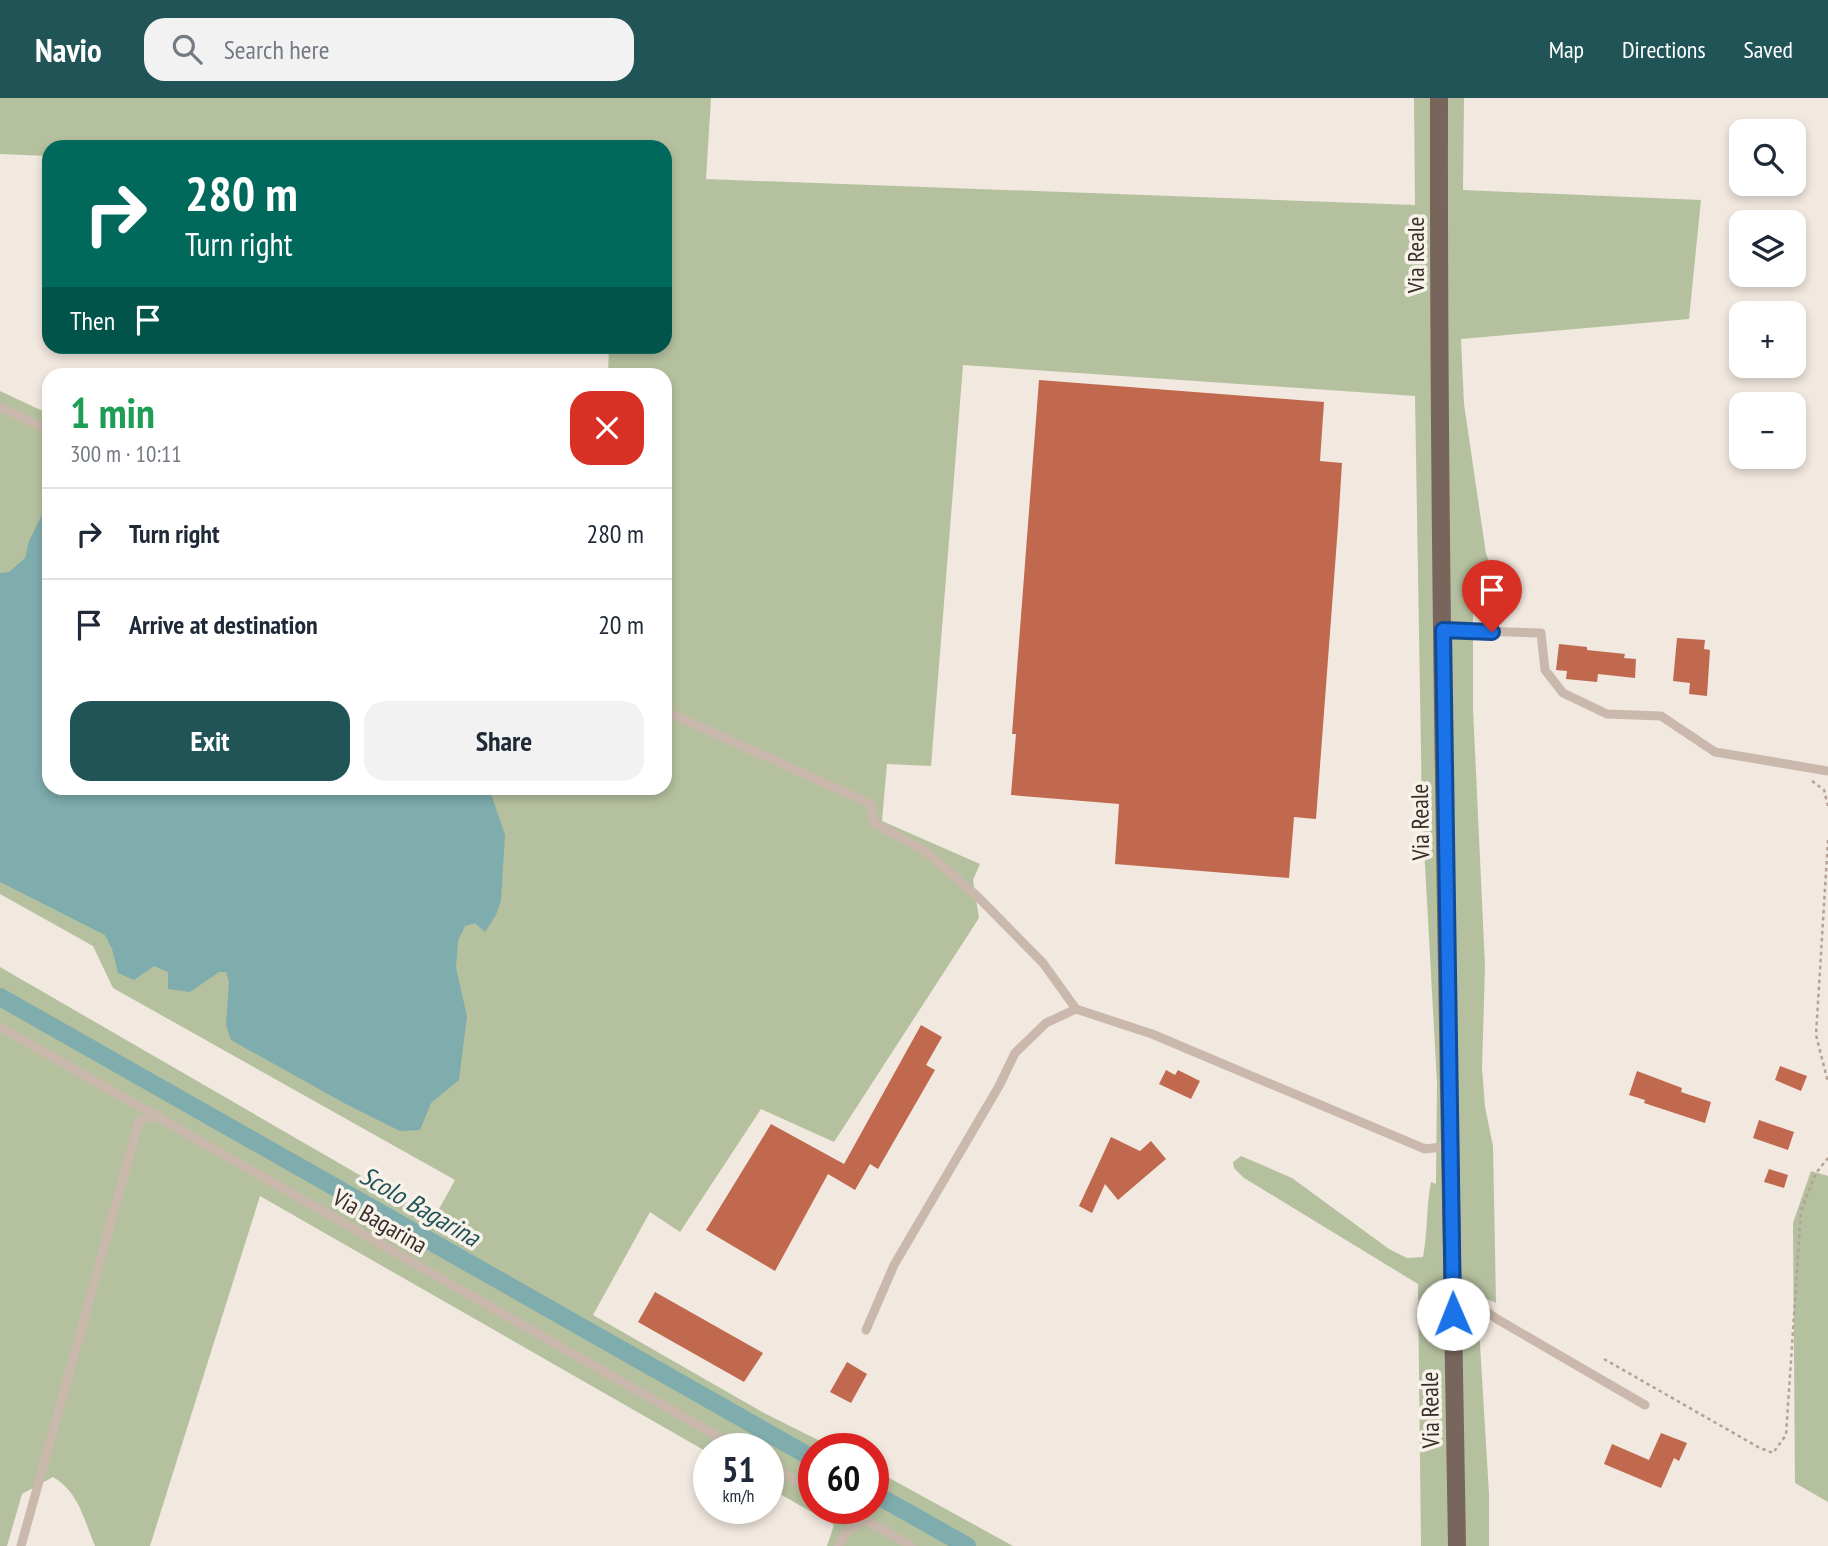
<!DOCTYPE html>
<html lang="en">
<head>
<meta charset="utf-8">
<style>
  :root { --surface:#fff; --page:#f2f2f3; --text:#1f2937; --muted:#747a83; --line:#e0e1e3; --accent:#215457 }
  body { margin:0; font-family:"PT Sans Narrow",sans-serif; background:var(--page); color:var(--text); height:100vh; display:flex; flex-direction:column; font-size:26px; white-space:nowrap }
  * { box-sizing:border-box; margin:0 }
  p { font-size:23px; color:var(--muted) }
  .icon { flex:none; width:38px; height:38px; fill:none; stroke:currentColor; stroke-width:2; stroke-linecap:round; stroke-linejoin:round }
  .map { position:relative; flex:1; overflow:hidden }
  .drawer { position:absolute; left:42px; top:270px; width:630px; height:427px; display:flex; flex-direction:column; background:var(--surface); border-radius:21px; box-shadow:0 4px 10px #0003 }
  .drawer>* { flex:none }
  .hud { position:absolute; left:42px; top:42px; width:630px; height:214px; border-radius:21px; box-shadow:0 4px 10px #0003; background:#00695c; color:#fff; overflow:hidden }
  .fabs { position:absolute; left:1729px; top:21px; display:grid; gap:14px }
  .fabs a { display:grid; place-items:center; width:77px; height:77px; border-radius:14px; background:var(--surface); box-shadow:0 4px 10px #0003; font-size:35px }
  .speed { position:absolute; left:693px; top:1335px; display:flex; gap:14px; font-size:35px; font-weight:700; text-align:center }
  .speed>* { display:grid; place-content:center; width:91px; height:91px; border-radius:50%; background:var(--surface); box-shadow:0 4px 10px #0003; line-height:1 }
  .speed small { font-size:18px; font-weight:400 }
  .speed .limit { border:10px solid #d22; background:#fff; color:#111 }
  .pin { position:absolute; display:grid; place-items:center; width:60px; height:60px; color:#fff; margin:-72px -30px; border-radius:50% 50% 50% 0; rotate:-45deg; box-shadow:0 0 7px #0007 }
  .pin .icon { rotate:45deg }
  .me { position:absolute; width:77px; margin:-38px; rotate:359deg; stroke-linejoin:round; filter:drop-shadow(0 0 5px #0008) }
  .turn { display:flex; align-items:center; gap:24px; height:147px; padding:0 28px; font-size:32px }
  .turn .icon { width:91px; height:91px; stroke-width:2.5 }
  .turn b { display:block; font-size:49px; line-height:60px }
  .then { display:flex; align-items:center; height:66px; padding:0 28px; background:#0003; gap:14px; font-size:26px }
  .round { display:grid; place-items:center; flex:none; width:74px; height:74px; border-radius:21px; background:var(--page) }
  .head { display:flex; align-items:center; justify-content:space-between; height:119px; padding:0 28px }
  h1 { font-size:42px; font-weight:700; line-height:52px; color:#1e9e55 }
  .button { display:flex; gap:14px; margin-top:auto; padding:14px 28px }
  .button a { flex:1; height:80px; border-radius:21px; background:var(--accent); color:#fff; font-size:28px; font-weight:700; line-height:80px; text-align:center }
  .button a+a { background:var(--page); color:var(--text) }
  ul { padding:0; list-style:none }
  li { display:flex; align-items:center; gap:21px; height:91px; padding:0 28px; border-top:2px solid var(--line) }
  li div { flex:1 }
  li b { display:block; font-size:26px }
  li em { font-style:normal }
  header { display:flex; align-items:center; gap:42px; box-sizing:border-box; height:98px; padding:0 35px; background:var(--accent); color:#fff }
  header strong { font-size:33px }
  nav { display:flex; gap:38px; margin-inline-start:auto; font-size:24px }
  .search { width:490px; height:63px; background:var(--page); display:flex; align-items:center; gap:18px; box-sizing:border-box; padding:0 24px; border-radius:21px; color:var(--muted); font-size:26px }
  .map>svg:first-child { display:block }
  .green { fill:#b5c09f }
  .water { fill:#7facad }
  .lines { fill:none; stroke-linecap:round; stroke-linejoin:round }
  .canal { stroke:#7facad; stroke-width:18 }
  .building { fill:#c0694e }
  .path { stroke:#b5a295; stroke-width:2.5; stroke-dasharray:3.5 3.5; stroke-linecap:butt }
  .service { stroke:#c9b8ab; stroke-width:9 }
  .primary { stroke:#78655c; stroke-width:18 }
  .route-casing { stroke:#114b97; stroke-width:18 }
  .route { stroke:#1a73e8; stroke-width:12 }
  .labels { text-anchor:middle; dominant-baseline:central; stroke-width:7; stroke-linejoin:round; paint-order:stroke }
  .street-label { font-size:24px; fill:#372e2a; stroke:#f9f2eb }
  .water-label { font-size:26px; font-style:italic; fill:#215457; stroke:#f9f2eb }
</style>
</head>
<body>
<header>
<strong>Navio</strong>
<div class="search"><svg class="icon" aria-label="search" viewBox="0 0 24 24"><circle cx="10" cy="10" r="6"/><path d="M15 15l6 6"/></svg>Search here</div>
<nav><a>Map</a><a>Directions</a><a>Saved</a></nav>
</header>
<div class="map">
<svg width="1828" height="1448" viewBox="0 0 1828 1448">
  <rect width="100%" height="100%" fill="#f1e8df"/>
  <!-- green -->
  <g class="green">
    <path d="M0 0H711L706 81 1415 107 1414 0H1464L1463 92 1701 102 1689 221 1461 241 1464 306 1486 456 1508 503 1473 501V610L1485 868 1482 970 1485 1009 1493 1048 1496 1205 1477 1197 1489 1396V1448H1421L1418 1186 1244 1080 1234 1070 1233 1064 1241 1058 1292 1080 1389 1151 1407 1160 1423 1159C1428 1133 1426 1109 1431 1084L1436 1086 1437 985 1422 712 1415 298 963 267 931 668 887 666 882 723 980 766 973 782 979 820 834 1044 761 1011 680 1134 650 1114 593 1217 764 1315 836 1351H814V1410H873V1371L1013 1448H827L834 1427 768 1389V1351H709V1355L260 1098 150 1448H95C84 1422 79 1394 53 1379L22 1396 7 1448H0V869L434 1120 455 1082 113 890 93 848 0 796V293L49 316V690H665V276H608L609 249 665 248V49H49V58L0 56Z"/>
    <path d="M1811 1073 1828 1078V1404L1795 1385 1793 1125Z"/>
  </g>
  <!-- water -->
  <path class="water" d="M49 403V690H489L505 737 501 802 496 817 485 834 475 825 465 828 458 843 456 870 467 918 459 982 431 1005 420 1032 400 1033 344 1005 231 942 226 927 229 884 226 874H219L190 894 168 891V874L154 868 134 882 118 875 112 851 105 837 0 784V475L9 474 25 460 29 443Z"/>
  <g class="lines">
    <!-- canal -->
    <g class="canal">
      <path d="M0 899 814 1361"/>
      <path d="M873 1395 967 1448"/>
    </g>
  </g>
  <!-- building -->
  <g class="building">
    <path d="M1039 282 1324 304 1320 363 1342 365 1338 428 1316 721 1294 719 1289 780 1115 766 1119 706 1011 697 1016 636H1012Z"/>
    <path d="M1677 540 1705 542 1704 551 1710 552 1707 598 1689 596 1690 585 1673 583Z"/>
    <path d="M1559 546 1587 549V552L1625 556 1624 560 1636 561 1635 580 1598 576 1597 584 1566 581 1567 573 1556 572Z"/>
    <path d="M921 927 942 939 926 967 935 972 878 1071 870 1066 855 1092 828 1076 775 1173 706 1132 771 1026 844 1066Z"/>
    <path d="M1780 968 1807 978 1801 993 1775 982Z"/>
    <path d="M1166 972 1175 977 1178 972 1200 983 1191 1001 1159 986Z"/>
    <path d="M1637 973 1682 990 1681 994 1711 1004 1705 1025 1644 1005 1645 1002 1629 997Z"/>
    <path d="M1759 1022 1794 1034 1788 1052 1753 1040Z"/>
    <path d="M1111 1039 1140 1053 1151 1043 1166 1061 1118 1102 1105 1086 1092 1115 1079 1108Z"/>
    <path d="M1769 1071 1788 1077 1784 1090 1764 1084Z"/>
    <path d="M655 1194 763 1255 744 1284 638 1224Z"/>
    <path d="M847 1264 867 1276 851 1305 830 1294Z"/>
    <path d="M1661 1335 1687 1345 1679 1363 1674 1360 1661 1390 1604 1366 1612 1346 1649 1362Z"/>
  </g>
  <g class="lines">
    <!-- path -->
    <g class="path">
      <path d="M1812 683 1824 692 1828 708"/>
      <path d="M1828 742 1816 937 1828 984"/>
      <path d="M1604 1261 1758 1349 1773 1355 1786 1337 1801 1113 1816 1075 1828 1060"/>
    </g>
    <!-- service -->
    <g class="service">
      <path d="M0 309 49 332"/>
      <path d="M1443 532 1541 535 1545 572 1563 595 1582 604 1607 616 1661 618 1715 654 1828 673"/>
      <path d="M665 613 871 706 874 725 925 753 977 798 1043 865 1076 911 1152 936 1425 1051 1450 1048"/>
      <path d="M0 929 740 1351"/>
      <path d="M1454 1192 1497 1221 1645 1307"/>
      <path d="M866 1232 894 1167 999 988 1015 955 1046 925 1076 911"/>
      <path d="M768 1367 814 1393"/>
      <path d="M845 1410 911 1448"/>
      <path d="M21 1448 139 1023 158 1017"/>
      <path d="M838 1448 847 1433 866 1422"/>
    </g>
    <!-- primary -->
    <path class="primary" d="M1439 0C1438 483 1449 965 1457 1448"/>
  </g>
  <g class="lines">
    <!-- route casing -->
    <g class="route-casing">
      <path id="route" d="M1453 1216 1443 532 1492 534"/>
    </g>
    <!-- route -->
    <use href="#route" class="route"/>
  </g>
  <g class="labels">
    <!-- street labels -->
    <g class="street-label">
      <text transform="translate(1415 157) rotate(-90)">Via Reale</text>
      <text transform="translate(1420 724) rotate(-91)">Via Reale</text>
      <text transform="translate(380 1123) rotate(30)">Via Bagarina</text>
      <text transform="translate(1430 1312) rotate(-91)">Via Reale</text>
    </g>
    <!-- water labels -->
    <g class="water-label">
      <text transform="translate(420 1108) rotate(30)">Scolo Bagarina</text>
    </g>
  </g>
</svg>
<div class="fabs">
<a><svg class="icon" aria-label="search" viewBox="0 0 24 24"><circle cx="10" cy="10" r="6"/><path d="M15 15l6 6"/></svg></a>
<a><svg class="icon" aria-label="layers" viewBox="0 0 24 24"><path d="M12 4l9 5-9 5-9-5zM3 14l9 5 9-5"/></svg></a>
<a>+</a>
<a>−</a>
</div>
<div class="speed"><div>51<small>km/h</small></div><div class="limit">60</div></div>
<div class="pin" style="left:1492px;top:534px;background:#d93025"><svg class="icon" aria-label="arrive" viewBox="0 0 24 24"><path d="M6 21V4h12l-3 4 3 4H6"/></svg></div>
<svg class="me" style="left:1453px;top:1216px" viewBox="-20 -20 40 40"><circle r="19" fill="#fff"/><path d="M0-13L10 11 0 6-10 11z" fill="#1a73e8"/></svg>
<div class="hud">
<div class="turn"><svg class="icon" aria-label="right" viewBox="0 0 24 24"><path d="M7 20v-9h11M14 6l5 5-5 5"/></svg><div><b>280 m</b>Turn right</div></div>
<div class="then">Then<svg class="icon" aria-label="arrive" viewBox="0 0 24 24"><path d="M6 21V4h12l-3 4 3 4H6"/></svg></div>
</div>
<section class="drawer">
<div class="head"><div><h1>1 min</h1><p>300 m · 10:11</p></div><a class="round" style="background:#d93025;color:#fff"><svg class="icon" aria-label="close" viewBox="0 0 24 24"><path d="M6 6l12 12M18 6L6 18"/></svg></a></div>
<ul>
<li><svg class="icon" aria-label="right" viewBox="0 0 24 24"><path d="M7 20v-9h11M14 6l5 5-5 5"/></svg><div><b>Turn right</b></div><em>280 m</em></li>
<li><svg class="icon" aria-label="arrive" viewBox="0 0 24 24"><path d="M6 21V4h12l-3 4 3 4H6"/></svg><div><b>Arrive at destination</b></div><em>20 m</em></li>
</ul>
<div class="button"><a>Exit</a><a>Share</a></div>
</section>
</div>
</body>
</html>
